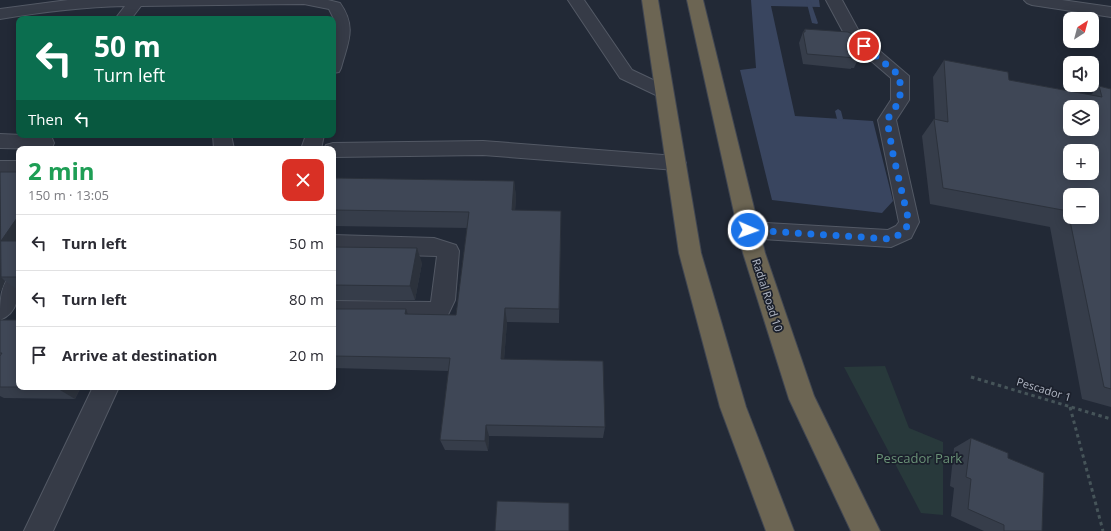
<!DOCTYPE html>
<html lang="en">
<head>
<meta charset="utf-8">
<style>
  :root { --surface:#fff; --page:#f7f7f7; --text:#2b2b33; --muted:#7c7c81; --line:#e1e1e2 }
  body { margin:0; font-family:"Open Sans",sans-serif; background:var(--page); color:var(--text); height:100vh; display:flex; flex-direction:column; font-size:15px; white-space:nowrap }
  * { box-sizing:border-box; margin:0 }
  p { font-size:13px; color:var(--muted) }
  .icon { flex:none; width:22px; height:22px; fill:none; stroke:currentColor; stroke-width:2; stroke-linecap:round; stroke-linejoin:round }
  .map { position:relative; flex:1; overflow:hidden }
  .side { position:absolute; left:16px; top:146px; width:320px; height:244px; display:flex; flex-direction:column; background:var(--surface); border-radius:8px; box-shadow:0 2px 10px #0003 }
  .side>* { flex:none }
  .banner { position:absolute; left:16px; top:16px; width:320px; height:122px; border-radius:8px; box-shadow:0 2px 10px #0003; background:#0b6e4f; color:#fff; overflow:hidden }
  .needle { width:26px; rotate:36deg }
  .controls { position:absolute; left:1063px; top:12px; display:grid; gap:8px }
  .controls a { display:grid; place-items:center; width:36px; height:36px; border-radius:8px; background:var(--surface); box-shadow:0 2px 10px #0003; font-size:20px }
  .pin { position:absolute; display:grid; place-items:center; width:34px; height:34px; color:#fff; margin:-17px; border:2px solid #fff; border-radius:50%; box-shadow:0 1px 4px #0007 }
  .me { position:absolute; width:44px; margin:-22px; rotate:92deg; stroke-linejoin:round; filter:drop-shadow(0 0 3px #0008) }
  .turn { display:flex; align-items:center; gap:14px; height:84px; padding:0 12px; font-size:18px }
  .turn .icon { width:52px; height:52px; stroke-width:2.5 }
  .turn b { display:block; font-size:28px; line-height:34px }
  .then { display:flex; align-items:center; height:38px; padding:0 12px; background:#0003; gap:8px; font-size:15px }
  .round { display:grid; place-items:center; flex:none; width:42px; height:42px; border-radius:8px; background:var(--page) }
  .overview { display:flex; align-items:center; justify-content:space-between; height:68px; padding:0 12px }
  h1 { font-size:24px; font-weight:700; line-height:30px; color:#1e9e55 }
  ul { padding:0; list-style:none }
  li { display:flex; align-items:center; gap:12px; height:56px; padding:0 12px; border-top:1px solid var(--line) }
  li div { flex:1 }
  li b { display:block; font-size:15px }
  li em { font-style:normal }
  .map>svg:first-child { display:block }
  .green { fill:#28393b }
  .water { fill:#39455f }
  .lines { fill:none; stroke-linecap:round; stroke-linejoin:round }
  .stream { fill:#39455f; fill-rule:evenodd }
  .minor-casing { stroke:#535965; stroke-width:2 }
  .highway-casing { stroke:#404652; stroke-width:2 }
  .path { stroke:#465459; stroke-width:3; stroke-dasharray:3.5 3.5; stroke-linecap:butt }
  .minor { fill:#363b47; fill-rule:evenodd }
  .highway { fill:#6c6553; fill-rule:evenodd }
  .wall { fill:#363d4a }
  .shaded-wall { fill:#2c323c }
  .building { fill:#3f4756; stroke:#2c323c; fill-rule:evenodd }
  .route { stroke:#1a73e8; stroke-width:7; stroke-dasharray:0 12.6 }
  .labels { text-anchor:middle; dominant-baseline:central; stroke-width:3.5; stroke-linejoin:round; paint-order:stroke }
  .street-label { font-size:11px; fill:#b0b6c3; stroke:#1b202c }
  .near-park-label { font-size:13px; fill:#6a9277; stroke:#1b202c }
</style>
</head>
<body>
<div class="map">
<svg width="1111" height="531" viewBox="0 0 1111 531">
  <rect width="100%" height="100%" fill="#222936"/>
  <!-- green -->
  <path class="green" d="M885 366 909 428 943 442V515L921 513 844 367Z"/>
  <!-- water -->
  <path class="water" d="M751 0H819L820 7 771 6 795 116 873 121 893 201 882 213 772 200 740 70 756 68Z"/>
  <g class="lines">
    <!-- stream -->
    <g class="stream">
      <path d="M806 0H810L818 23 817 24 812 23Z"/>
      <path d="M838 109 841 111 843 119 840 121 837 119 835 111Z"/>
    </g>
    <!-- minor casing -->
    <g class="minor-casing">
      <g id="minor">
        <path d="M68 0H328L340 3C357 27 348 42 341 68L339 72 333 73 334 19 329 9 304 4 141 6 131 19H115L125 6C83 7 41 12 0 19V9Z"/>
        <path d="M568 0H584L632 70 670 88 673 92 670 96 664 98 658 96 620 78Z"/>
        <path d="M826 0H842L861 35 909 76V100L896 120 919 222 911 238 891 247 748 238 741 236 737 230 741 224 748 222 888 230 896 226 899 222 878 120 891 100V78L848 41Z"/>
        <path d="M1024 0H1062L1111 7V17L1032 5 1027 3Z"/>
        <path d="M0 134 45 136 52 138 54 143 52 148 47 149 0 148Z"/>
        <path d="M213 135H231L234 149H214Z"/>
        <path d="M306 135H324L321 149H301Z"/>
        <path d="M483 141 676 156 683 158 686 163 683 168 676 170 483 155 333 157V149H324L326 145 333 143Z"/>
        <rect x="0" y="161" width="19" height="14"/>
        <path d="M333 235 434 238 456 245 459 251 455 300 446 319 438 322 333 321V301L431 302 437 256 333 253Z"/>
        <path d="M19 270C19 289 21 312 0 320 0 301 0 277 19 270Z"/>
        <path d="M93 387H119L53 531H24Z"/>
      </g>
    </g>
    <!-- highway casing -->
    <g class="highway-casing">
      <g id="highway">
        <path d="M642 0H658L701 253 746 407 794 531H766L720 407 679 253Z"/>
        <path d="M687 0H703L765 253 814 396 880 531H851L789 399 743 253Z"/>
      </g>
    </g>
    <!-- path -->
    <g class="path">
      <path d="M971 377 1111 419"/>
      <path d="M1070 407 1103 531"/>
    </g>
    <!-- minor -->
    <use href="#minor" class="minor"/>
    <!-- highway -->
    <use href="#highway" class="highway"/>
  </g>
  <!-- wall -->
  <g class="wall">
    <path d="M805 29 859 57 854 68H851V69L803 64 799 43 803 32Z"/>
    <path d="M944 60 1009 80 1091 95 1099 86 1111 89V407L1082 399 1050 227 930 204 922 136 934 119H935L933 77Z"/>
    <path d="M0 172H19V291L5 281 1 291H0Z"/>
    <path d="M333 178 514 181 516 197 515 211H561L559 323 507 322 504 360 605 427 603 438 489 436 488 451 445 450 440 440 449 371 333 368V309L408 314 456 315 467 228 333 226Z"/>
    <path d="M333 247 422 263 415 300H333Z"/>
    <path d="M0 320 81 387 75 399 4 398 0 396Z"/>
    <path d="M971 438 1008 458 1042 531H984L951 516 954 488 950 486 954 448Z"/>
  </g>
  <!-- shaded-wall -->
  <g class="shaded-wall">
    <path d="M514 181 516 197 514 226 512 210Z"/>
    <path d="M19 215V255L1 241Z"/>
    <path d="M417 248 422 263 415 300 410 286Z"/>
    <path d="M0 254 1 277 5 281 1 291H0Z"/>
    <path d="M505 308 507 322 503 372 501 359Z"/>
    <path d="M406 309 411 323 405 314Z"/>
    <path d="M55 387H81L75 399Z"/>
    <path d="M486 425 489 436 488 451 485 441Z"/>
  </g>
  <!-- building -->
  <g class="building">
    <path d="M805 29 848 32 852 34 859 57H855L856 58 807 54 803 32H805Z"/>
    <path d="M944 60 1008 72 1009 80 1102 97 1099 86 1111 89V389L1104 387 1068 211 943 188 934 119 948 122ZM1070 107H1092V129H1070ZM1070 151H1092V173H1070ZM1070 195H1092V217H1070Z"/>
    <path d="M0 172H19V215L1 241H19V277H1Z"/>
    <path d="M333 178 514 181 512 210 561 211 559 309 505 308 501 359 603 361 605 427 486 425 485 441 440 440 450 358 333 356V309H406L405 314 456 315 469 212 333 210Z"/>
    <path d="M333 247 417 248 410 286 333 285Z"/>
    <path d="M0 320H19V387H0V356L2 353H0Z"/>
    <path d="M971 438 1008 453V458L1044 473 1042 531H1004V525L968 509 971 479 966 477Z"/>
    <path d="M497 501 569 503V531H495Z"/>
  </g>
  <g class="lines">
    <!-- route -->
    <path class="route" d="M748 230 891 239 904 232 909 222 893 154 887 120 900 100V76L864 46"/>
  </g>
  <g class="labels">
    <!-- street labels -->
    <g class="street-label">
      <text transform="translate(768 295) rotate(72)">Radial Road 10</text>
      <text transform="translate(1044 389) rotate(17)">Pescador 1</text>
    </g>
    <!-- near-park labels -->
    <g class="near-park-label">
      <text x="919" y="458">Pescador Park</text>
    </g>
  </g>
</svg>
<div class="controls">
<a><svg class="needle" viewBox="-14 -14 28 28"><path d="M0-13l5 13h-10z" fill="#e53935"/><path d="M0 13l5-13h-10z" fill="#7c7c81"/></svg></a>
<a><svg class="icon" aria-label="sound" viewBox="0 0 24 24"><path d="M4 9h4l5-4v14l-5-4H4zM17 9q2 3 0 6"/></svg></a>
<a><svg class="icon" aria-label="layers" viewBox="0 0 24 24"><path d="M12 4l9 5-9 5-9-5zM3 14l9 5 9-5"/></svg></a>
<a>+</a>
<a>−</a>
</div>
<div class="pin" style="left:864px;top:46px;background:#d93025"><svg class="icon" aria-label="arrive" viewBox="0 0 24 24"><path d="M6 21V4h12l-3 4 3 4H6"/></svg></div>
<svg class="me" style="left:748px;top:230px" viewBox="-20 -20 40 40"><circle r="17" fill="#1a73e8" stroke="#fff" stroke-width="3"/><path d="M0-11L8 9 0 5-8 9z" fill="#fff"/></svg>
<div class="banner">
<div class="turn"><svg class="icon" aria-label="left" viewBox="0 0 24 24"><path d="M17 20v-9H6M10 6l-5 5 5 5"/></svg><div><b>50 m</b>Turn left</div></div>
<div class="then">Then<svg class="icon" aria-label="left" viewBox="0 0 24 24"><path d="M17 20v-9H6M10 6l-5 5 5 5"/></svg></div>
</div>
<section class="side">
<div class="overview"><div><h1>2 min</h1><p>150 m · 13:05</p></div><a class="round" style="background:#d93025;color:#fff"><svg class="icon" aria-label="close" viewBox="0 0 24 24"><path d="M6 6l12 12M18 6L6 18"/></svg></a></div>
<ul>
<li><svg class="icon" aria-label="left" viewBox="0 0 24 24"><path d="M17 20v-9H6M10 6l-5 5 5 5"/></svg><div><b>Turn left</b></div><em>50 m</em></li>
<li><svg class="icon" aria-label="left" viewBox="0 0 24 24"><path d="M17 20v-9H6M10 6l-5 5 5 5"/></svg><div><b>Turn left</b></div><em>80 m</em></li>
<li><svg class="icon" aria-label="arrive" viewBox="0 0 24 24"><path d="M6 21V4h12l-3 4 3 4H6"/></svg><div><b>Arrive at destination</b></div><em>20 m</em></li>
</ul>
</section>
</div>
</body>
</html>
